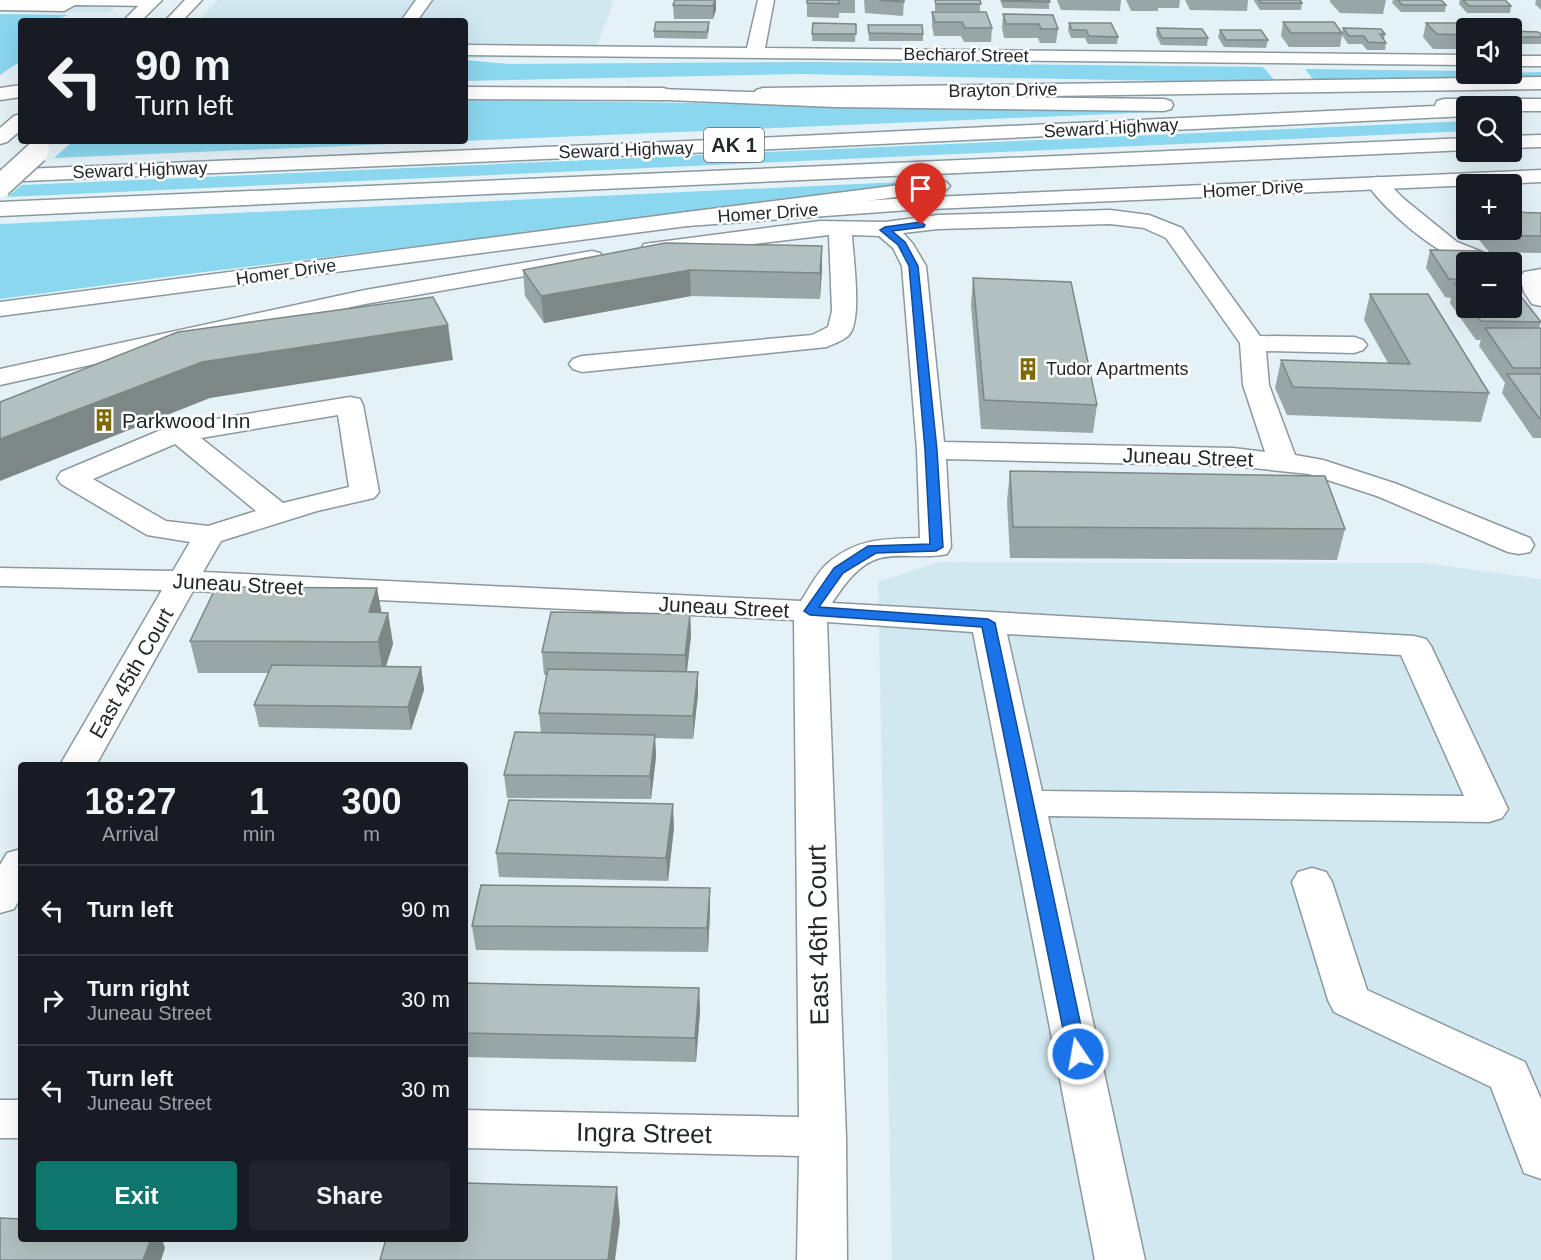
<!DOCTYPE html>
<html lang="en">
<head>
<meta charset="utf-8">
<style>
  :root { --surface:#171b24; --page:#20242c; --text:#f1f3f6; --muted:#9ea1a6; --line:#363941; --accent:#0f766e }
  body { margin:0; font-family:Helvetica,sans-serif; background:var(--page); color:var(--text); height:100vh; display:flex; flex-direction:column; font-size:22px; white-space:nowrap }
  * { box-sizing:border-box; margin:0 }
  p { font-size:20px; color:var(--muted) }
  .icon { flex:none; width:33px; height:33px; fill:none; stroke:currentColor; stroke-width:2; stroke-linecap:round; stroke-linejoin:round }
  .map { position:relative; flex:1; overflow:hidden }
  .panel { position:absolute; left:18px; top:762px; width:450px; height:480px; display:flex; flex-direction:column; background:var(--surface); border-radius:6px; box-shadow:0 6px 24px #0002 }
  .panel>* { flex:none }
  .banner { position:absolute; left:18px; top:18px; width:450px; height:126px; border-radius:6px; box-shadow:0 6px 24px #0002; background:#171b24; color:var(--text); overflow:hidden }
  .buttons { position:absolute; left:1456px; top:18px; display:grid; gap:12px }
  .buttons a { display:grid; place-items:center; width:66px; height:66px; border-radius:6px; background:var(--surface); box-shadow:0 6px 24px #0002; font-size:30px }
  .pin { position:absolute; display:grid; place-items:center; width:51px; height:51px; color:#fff; margin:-62px -26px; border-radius:50% 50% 50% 0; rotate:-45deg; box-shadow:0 0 6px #0007 }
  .pin .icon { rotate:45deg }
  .me { position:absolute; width:66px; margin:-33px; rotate:348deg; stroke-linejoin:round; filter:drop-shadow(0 0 4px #0008) }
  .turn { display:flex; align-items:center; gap:21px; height:126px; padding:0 18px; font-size:27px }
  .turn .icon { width:78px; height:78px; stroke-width:2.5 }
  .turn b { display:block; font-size:42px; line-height:51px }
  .eta { display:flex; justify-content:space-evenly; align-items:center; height:102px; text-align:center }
  .eta b { font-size:36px; font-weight:700; line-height:42px }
  .button { display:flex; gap:12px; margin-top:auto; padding:12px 18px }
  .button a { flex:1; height:69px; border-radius:6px; background:var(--accent); color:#fff; font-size:24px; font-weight:700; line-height:69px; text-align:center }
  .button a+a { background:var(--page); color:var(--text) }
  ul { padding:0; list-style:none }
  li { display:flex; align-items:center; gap:18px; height:90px; padding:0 18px; border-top:2px solid var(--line) }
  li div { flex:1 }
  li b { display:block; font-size:22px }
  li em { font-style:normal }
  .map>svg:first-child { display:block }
  .built { fill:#d1e8f0 }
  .green { fill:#8bd7ef }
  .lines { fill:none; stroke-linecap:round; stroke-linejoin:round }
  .minor-casing { stroke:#8b989d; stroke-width:3 }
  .major-casing { stroke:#8b989d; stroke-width:3 }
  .highway-casing { stroke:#8b989d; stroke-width:3 }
  .minor { fill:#fff; fill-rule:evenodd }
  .major { fill:#fff; fill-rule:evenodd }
  .highway { fill:#fff; fill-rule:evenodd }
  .major-bridge-far1-casing { stroke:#8b989d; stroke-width:20; stroke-linecap:butt }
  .major-bridge-casing { stroke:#8b989d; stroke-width:25; stroke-linecap:butt }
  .major-bridge-far1 { stroke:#fff; stroke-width:18 }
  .major-bridge { stroke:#fff; stroke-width:22 }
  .wall { fill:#98a6a5 }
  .shaded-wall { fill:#7c8786 }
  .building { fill:#b1c1c0; stroke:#7c8786; stroke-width:1.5 }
  .route { fill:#1a73e8; stroke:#114b97; stroke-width:1.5 }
  .labels { text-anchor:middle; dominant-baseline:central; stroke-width:5; stroke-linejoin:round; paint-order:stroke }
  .far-street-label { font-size:18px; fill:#23282a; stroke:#fff }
  .far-poi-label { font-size:18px; fill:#23282a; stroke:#fff; text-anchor:start }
  .shield { fill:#fff; stroke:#65686a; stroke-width:1.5 }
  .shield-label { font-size:20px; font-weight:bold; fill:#23282a }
  .poi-label { font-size:21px; fill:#23282a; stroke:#fff; text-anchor:start }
  .street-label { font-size:21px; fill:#23282a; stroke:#fff }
  .near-street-label { font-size:26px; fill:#23282a; stroke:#fff }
</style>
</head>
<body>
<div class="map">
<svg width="1541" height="1260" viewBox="0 0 1541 1260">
  <rect width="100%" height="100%" fill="#e4f2f7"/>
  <!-- built -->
  <g class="built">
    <path d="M0 0H123L110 12H0Z"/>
    <path d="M218 0H614L593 57 465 58V21H199Z"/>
    <path d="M939 562 1424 563 1541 579V1260H892L878 582Z"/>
  </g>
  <!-- green -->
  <g class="green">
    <path d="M0 14 68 15 52 21H21V32L18 33 21 35V61L0 75Z"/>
    <path d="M465 60 509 64 814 62 1263 67 1277 83 798 74 465 81Z"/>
    <path d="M1305 69 1467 71V74L1541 72V81L1316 83Z"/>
    <path d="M465 100 1154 109 1157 112 54 158 73 141H465Z"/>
    <path d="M1467 121V131L7 197 22 185Z"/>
    <path d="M943 180 921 185 196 273 0 299V224Z"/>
  </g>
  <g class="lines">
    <!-- minor casing -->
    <g class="minor-casing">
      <g id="minor">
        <path d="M0 0H160L161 1 153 6 75 5 64 11 0 10Z"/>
        <path d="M416 0H432L417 21H401Z"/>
        <path d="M758 0H774L765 48 1467 55V65L465 55V45L747 48Z"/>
        <rect x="1512" y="56" width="29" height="10"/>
        <path d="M1377 177 1384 179 1404 199 1457 242 1495 257 1498 262C1488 262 1475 265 1465 262 1432 251 1387 212 1366 183L1370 179Z"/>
        <path d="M1110 210 1149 215 1182 228 1260 336 1354 337 1363 340 1367 345 1363 350 1354 353 1266 351 1269 385 1295 455 1323 460 1397 484 1530 538 1534 545 1530 552 1519 554 1508 552 1377 496 1309 474 1233 466 946 459 951 547 947 554C926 559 899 553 880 558 858 564 844 585 832 603L1414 636 1426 639 1431 646 1508 809 1502 818 1489 822 1048 816 1145 1260H1095L973 632 827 622 846 1137 847 1260H797L799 1156 465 1148V1110L799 1117 794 620 193 591 96 765H60L162 590 0 586V568L173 571 190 542 147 535 61 484 57 478 61 472 168 427 350 397 360 399 363 405 379 492 374 498 317 511 221 541 203 572 801 601C809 589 817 572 828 563 857 538 885 539 920 538L917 450 902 266 893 248 879 236 852 235C853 256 863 323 848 336 842 341 833 344 827 347L582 372 573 369 569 364 573 359 582 356 812 335 828 327 832 311 829 235 652 256 644 254 641 249 644 244 820 221 885 222 938 215ZM1110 224 1144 228 1166 238 1240 343 1243 385 1265 452 1233 448 944 442 926 266 913 244 903 233 938 229ZM338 415 349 487 283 503 201 438ZM175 444 256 511 208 526 166 521 93 479ZM1007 634 1401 655 1464 796 1042 791Z"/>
        <path d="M592 251 600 253 604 258 600 263 365 304 0 385V369L365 290Z"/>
        <path d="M1541 269V306L1532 304 1524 292 1520 277 1524 272Z"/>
        <path d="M21 849V897L14 909 0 913V865L7 853Z"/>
        <path d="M1312 868 1326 872 1332 882 1367 990 1525 1062 1541 1099V1179L1524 1173 1491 1087 1334 1012 1328 1000 1292 882 1298 872Z"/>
        <rect x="0" y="1100" width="21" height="38"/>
      </g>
    </g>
    <!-- major casing -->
    <g class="major-casing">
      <g id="major">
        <path d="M144 0H162L141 21H123Z"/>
        <path d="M185 0H202L182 21H165Z"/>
        <path d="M1541 77V89L763 100 756 98 754 94 756 90 763 88Z"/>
        <path d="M465 87 663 88 670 90 672 94 670 98 663 100 465 99Z"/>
        <path d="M21 114V130L7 142 0 144V128L14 116Z"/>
        <path d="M1541 170V182L909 210 687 226 0 316V302L687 212 909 198Z"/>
      </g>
    </g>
    <!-- highway casing -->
    <g class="highway-casing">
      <g id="highway">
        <path d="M21 85V97L0 100V88Z"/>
        <path d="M627 88 836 95 1164 99 1171 101 1173 105 1171 109 1164 111 836 107 620 98 618 94 620 90Z"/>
        <path d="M1444 99H1541V111H1512V106H1467V116L712 152 0 182V170L712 140 1435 106 1437 101Z"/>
        <path d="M1541 135V147L1512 148V136Z"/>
        <path d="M1467 138V150L0 216V202Z"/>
        <path d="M939 180 946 182 950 186 946 190 687 226 679 224 676 219 679 214 687 212Z"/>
      </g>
    </g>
    <!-- minor -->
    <use href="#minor" class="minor"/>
    <!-- major -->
    <use href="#major" class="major"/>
    <!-- highway -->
    <use href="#highway" class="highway"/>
    <!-- major-bridge-far1 casing -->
    <g class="major-bridge-far1-casing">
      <path id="major-bridge-far1" d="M35 153 40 149"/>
    </g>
    <!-- major-bridge casing -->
    <g class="major-bridge-casing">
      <path id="major-bridge" d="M0 186 37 152"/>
    </g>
    <!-- major-bridge-far1 -->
    <use href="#major-bridge-far1" class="major-bridge-far1"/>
    <!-- major-bridge -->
    <use href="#major-bridge" class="major-bridge"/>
  </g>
  <!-- wall -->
  <g class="wall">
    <path d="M675 0H716V10L713 19H674L673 5Z"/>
    <path d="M807 0H855V13H839V18L807 17Z"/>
    <path d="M864 0H904L903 16 865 13Z"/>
    <rect x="935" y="0" width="45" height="11"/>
    <path d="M1000 0H1049V9L1003 8Z"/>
    <path d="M1057 0H1121L1120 11 1061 10Z"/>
    <path d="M1126 0H1180L1179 8H1158V11H1131Z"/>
    <path d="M1185 0H1248L1247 11 1190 10Z"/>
    <path d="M1254 0H1300L1302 3 1301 10H1260L1254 1Z"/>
    <path d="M1330 0H1386L1383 14 1340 13 1330 2Z"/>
    <path d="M1393 0H1441L1446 5 1445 12H1401L1392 3Z"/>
    <path d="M1460 0H1505L1511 6 1510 13H1467L1459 4Z"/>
    <path d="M1536 0H1541V10L1535 4Z"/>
    <path d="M932 12 992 28 991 42H964L961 36H934L932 26Z"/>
    <path d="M1003 14 1058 29 1056 43H1040L1038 38H1004L1002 28Z"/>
    <path d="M709 22V30L707 39 654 38V31Z"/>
    <path d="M1283 22 1342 33 1343 28 1385 34 1384 39 1386 43 1385 50H1367L1362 44H1348L1342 35 1340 47H1289L1281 36Z"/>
    <path d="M813 23 856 24 855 42 812 41Z"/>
    <path d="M1069 23 1118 37 1117 44H1088L1085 38H1071L1068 30Z"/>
    <path d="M1426 23 1467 28V49H1433L1423 37Z"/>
    <path d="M868 25 923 34V41H869Z"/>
    <path d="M1157 28 1208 38 1207 46 1161 45 1156 35Z"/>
    <path d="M1220 30 1268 40 1266 48 1224 47 1218 37Z"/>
    <path d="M1513 31 1541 34V44H1516L1512 40Z"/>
    <path d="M1541 213V253L1489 252 1471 230H1512Z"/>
    <path d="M822 246 820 299 691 296 544 323 525 296 523 270Z"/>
    <path d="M1430 250 1467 262V308H1512L1541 322 1539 328H1541V438H1533L1502 393 1505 383 1479 346 1481 340H1476L1450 303 1451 298 1445 297 1426 268Z"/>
    <path d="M973 278 1097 405 1093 433 981 429 971 305Z"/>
    <path d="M1370 294 1489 393 1481 422 1287 415 1275 388 1281 360 1388 363 1364 320Z"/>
    <path d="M1010 471 1345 529 1337 560 1010 558 1007 501Z"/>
    <path d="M377 588 381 613H388L393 644 386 667H421L424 690 411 730 259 727 254 705 268 673H198L190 641Z"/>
    <path d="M690 614 691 636 687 672H698V694L693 739 655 738 656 757 651 799 507 798 504 775 541 733 539 713 547 675H544L542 652Z"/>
    <path d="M674 827 668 881 499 877 496 853Z"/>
    <path d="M710 888V911L708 952 476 950 472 926Z"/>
    <path d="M465 983 699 988 700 1012 696 1062 465 1057Z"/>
  </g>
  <!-- shaded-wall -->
  <g class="shaded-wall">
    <path d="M715 0H716V10L713 19V6Z"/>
    <path d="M822 246V272L820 299V273Z"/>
    <path d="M690 270 691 296 544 323 541 296Z"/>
    <path d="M448 325 453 360 210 398 0 481V439L202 362Z"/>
    <path d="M377 588 383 620 369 612Z"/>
    <path d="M388 613 393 644 383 674 378 642Z"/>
    <path d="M690 614 691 636 686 677 685 655Z"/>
    <path d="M421 667 424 690 411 730 408 707Z"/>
    <path d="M698 672V694L693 739V716Z"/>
    <path d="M655 735 656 757 651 799 650 776Z"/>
    <path d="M673 804 674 827 668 881 666 858Z"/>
    <path d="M710 888V911L708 952 707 928Z"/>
    <path d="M699 988 700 1012 696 1062 695 1038Z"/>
    <path d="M617 1187 620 1222 615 1260H608Z"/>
    <path d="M151 1239H162L165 1248 161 1260H143Z"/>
  </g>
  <!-- building -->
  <g class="building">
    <path d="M675 0H715L713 6 673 5Z"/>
    <path d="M807 0H839V4L807 3Z"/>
    <path d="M879 0H904V2Z"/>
    <path d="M935 0H980L981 4H936Z"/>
    <path d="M1003 0H1049L1050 2 1003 1Z"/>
    <path d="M1259 0H1300L1302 3H1261Z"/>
    <path d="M1398 0H1441L1446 5H1402Z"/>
    <path d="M1463 0H1505L1511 6H1469Z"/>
    <path d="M932 12H986L992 28H965L962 22H935Z"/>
    <path d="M1003 14 1053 15 1058 29H1041L1039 24H1006Z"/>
    <path d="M656 22H709L707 32 654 31Z"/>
    <path d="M1283 22H1334L1342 33H1291Z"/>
    <path d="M813 23 856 24V34H812Z"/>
    <path d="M1069 23H1111L1118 37 1089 36 1086 30H1072Z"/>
    <path d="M1426 23H1473L1479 28H1467V35L1437 34Z"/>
    <path d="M868 25H922L923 34 869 33Z"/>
    <path d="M1157 28 1202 29 1208 38H1162Z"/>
    <path d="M1343 28 1381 29 1385 34H1380L1386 43 1368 42 1364 36H1349Z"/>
    <path d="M1220 30H1261L1268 40H1226Z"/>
    <path d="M1513 31 1538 32 1541 34V37H1518Z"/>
    <path d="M1512 212 1541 213V236L1493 235 1489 230H1512Z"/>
    <path d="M665 243 822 246 820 273 690 270 541 296 523 270Z"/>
    <path d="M1430 250 1480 251 1488 262H1467V280L1449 279Z"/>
    <path d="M973 278 1071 282 1097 405 984 400Z"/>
    <path d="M1455 284 1467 285V302Z"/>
    <path d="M1512 285 1541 322 1481 321 1471 308H1512Z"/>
    <path d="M1370 294H1428L1489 393 1293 387 1281 360 1410 364Z"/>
    <path d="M433 297 448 325 202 362 0 439V402L178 332Z"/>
    <path d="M1485 328H1541V368H1513Z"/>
    <path d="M1507 374H1541V418H1539Z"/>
    <path d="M1010 471 1325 476 1345 529 1013 527Z"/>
    <path d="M216 587 377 588 369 612 388 613 378 642 190 641Z"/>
    <path d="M551 612 690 614 685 655 542 652Z"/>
    <path d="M272 665 421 667 408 707 254 705Z"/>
    <path d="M548 669 698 672 693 716 539 713Z"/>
    <path d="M515 732 655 735 650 776 504 775Z"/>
    <path d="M509 800 673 804 666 858 496 853Z"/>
    <path d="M481 885 710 888 707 928 472 926Z"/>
    <path d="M465 983 699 988 695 1038 465 1033Z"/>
    <path d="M465 1183 617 1187 608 1260H380L386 1239H465Z"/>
    <path d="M0 1218 21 1219V1239H151L143 1260H0Z"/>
  </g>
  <!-- route -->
  <path class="route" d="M921 222 925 225 924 227 892 231 905 242 918 266 937 450 943 547 936 551 876 553 843 573 819 607 988 619 995 623 1087 1054 1084 1060 1078 1062 1071 1060 1068 1054 982 627 810 615 804 611 834 568 868 546 930 544 925 450 909 266 898 245 880 230 885 227Z"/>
  <!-- icons -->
  <defs>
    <g id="building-bare" transform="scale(1.8)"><path d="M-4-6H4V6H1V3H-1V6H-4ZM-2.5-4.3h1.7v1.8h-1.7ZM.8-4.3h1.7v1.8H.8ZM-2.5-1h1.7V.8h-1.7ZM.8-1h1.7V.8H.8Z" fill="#7e6800" stroke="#fff" stroke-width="2.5" paint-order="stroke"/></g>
  </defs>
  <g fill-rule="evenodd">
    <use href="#building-bare" x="1028" y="369"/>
    <use href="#building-bare" x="104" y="420"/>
  </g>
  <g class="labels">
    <!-- far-street labels -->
    <g class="far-street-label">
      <text transform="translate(966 55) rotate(1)">Becharof Street</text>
      <text transform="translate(1003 90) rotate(-1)">Brayton Drive</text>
      <text transform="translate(1111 128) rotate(-3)">Seward Highway</text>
      <text transform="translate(626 150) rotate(-2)">Seward Highway</text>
      <text transform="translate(140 170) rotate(-2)">Seward Highway</text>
      <text transform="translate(1253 189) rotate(-3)">Homer Drive</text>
      <text transform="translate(768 213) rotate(-4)">Homer Drive</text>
      <text transform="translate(286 272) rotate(-8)">Homer Drive</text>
    </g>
    <!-- far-poi labels -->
    <g class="far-poi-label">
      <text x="1046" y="369">Tudor Apartments</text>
    </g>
    <!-- shield labels -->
    <rect class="shield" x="704" y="128" width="60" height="34" rx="4.5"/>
    <g class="shield-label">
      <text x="734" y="145">AK 1</text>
    </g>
    <!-- poi labels -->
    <g class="poi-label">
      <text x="122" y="420">Parkwood Inn</text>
    </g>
    <!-- street labels -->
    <g class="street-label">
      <text transform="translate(1188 457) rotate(2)">Juneau Street</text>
      <text transform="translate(238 584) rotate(3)">Juneau Street</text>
      <text transform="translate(724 607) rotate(3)">Juneau Street</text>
      <text transform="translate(131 673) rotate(-60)">East 45th Court</text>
    </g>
    <!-- near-street labels -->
    <g class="near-street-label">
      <text transform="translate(818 935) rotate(-91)">East 46th Court</text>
      <text transform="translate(644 1133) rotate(1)">Ingra Street</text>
    </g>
  </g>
</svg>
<div class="buttons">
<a><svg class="icon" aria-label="sound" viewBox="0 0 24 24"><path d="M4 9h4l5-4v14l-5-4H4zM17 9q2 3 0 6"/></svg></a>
<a><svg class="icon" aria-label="search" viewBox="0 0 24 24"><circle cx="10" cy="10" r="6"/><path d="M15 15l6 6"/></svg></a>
<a>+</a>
<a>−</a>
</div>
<div class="pin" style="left:921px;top:225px;background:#d93025"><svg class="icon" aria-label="arrive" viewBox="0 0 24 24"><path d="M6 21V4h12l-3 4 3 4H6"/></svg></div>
<svg class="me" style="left:1078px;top:1054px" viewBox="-20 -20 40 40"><circle r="17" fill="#1a73e8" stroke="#fff" stroke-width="3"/><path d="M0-11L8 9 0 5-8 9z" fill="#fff"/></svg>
<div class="banner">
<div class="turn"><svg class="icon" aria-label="left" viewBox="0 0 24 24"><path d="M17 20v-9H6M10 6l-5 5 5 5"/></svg><div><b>90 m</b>Turn left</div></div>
</div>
<section class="panel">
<div class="eta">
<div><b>18:27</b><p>Arrival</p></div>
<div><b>1</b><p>min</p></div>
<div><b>300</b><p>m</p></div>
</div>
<ul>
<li><svg class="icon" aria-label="left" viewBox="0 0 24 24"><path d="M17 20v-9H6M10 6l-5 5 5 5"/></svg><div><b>Turn left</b></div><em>90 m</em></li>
<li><svg class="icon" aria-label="right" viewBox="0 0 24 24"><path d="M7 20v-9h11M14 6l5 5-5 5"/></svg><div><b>Turn right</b><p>Juneau Street</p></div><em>30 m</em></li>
<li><svg class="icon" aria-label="left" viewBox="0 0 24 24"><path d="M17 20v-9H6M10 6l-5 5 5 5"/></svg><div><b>Turn left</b><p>Juneau Street</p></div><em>30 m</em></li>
</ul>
<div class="button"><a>Exit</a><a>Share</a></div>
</section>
</div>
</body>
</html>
